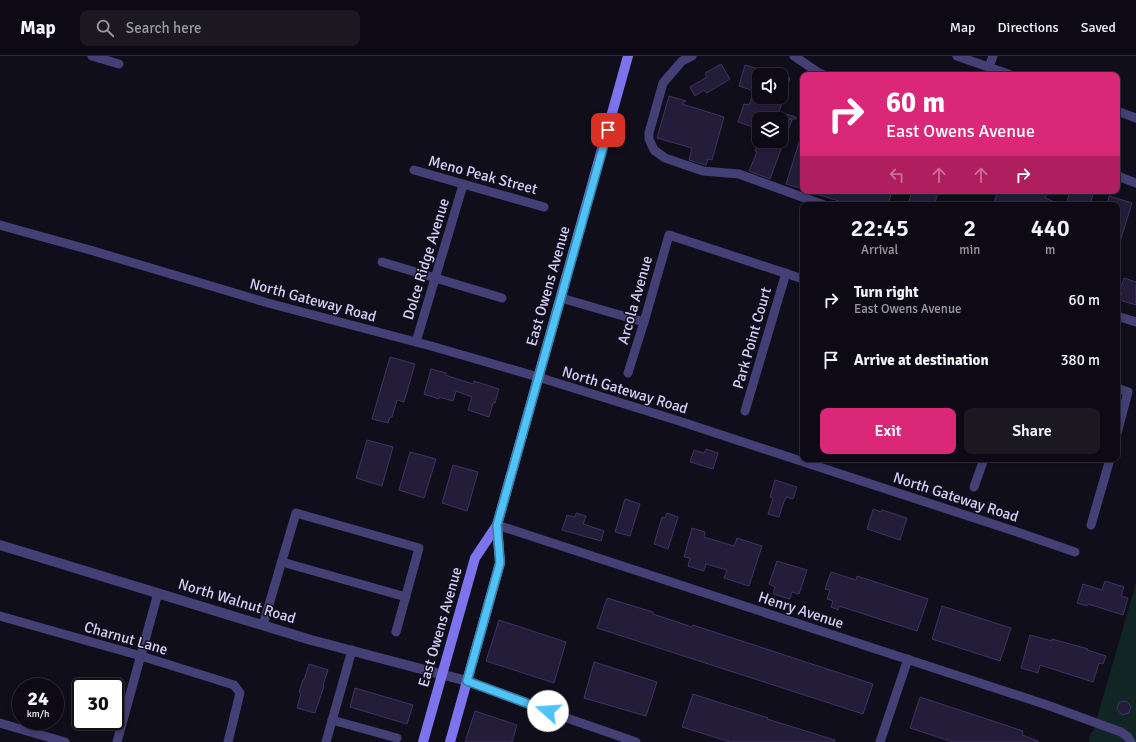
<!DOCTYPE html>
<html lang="en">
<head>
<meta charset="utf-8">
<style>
  :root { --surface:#0d0a15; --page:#1b1822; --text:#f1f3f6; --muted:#9a9aa0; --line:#2d2b34; --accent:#db2777 }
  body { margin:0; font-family:Signika,sans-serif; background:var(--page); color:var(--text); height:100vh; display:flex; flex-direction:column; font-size:15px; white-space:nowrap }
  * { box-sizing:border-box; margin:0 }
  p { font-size:13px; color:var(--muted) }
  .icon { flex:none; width:22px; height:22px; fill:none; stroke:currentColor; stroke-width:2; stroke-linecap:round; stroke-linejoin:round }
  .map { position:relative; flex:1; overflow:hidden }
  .drawer { position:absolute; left:800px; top:146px; width:320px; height:260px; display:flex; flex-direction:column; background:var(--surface); border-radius:8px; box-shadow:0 2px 6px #0003,0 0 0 1px var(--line) }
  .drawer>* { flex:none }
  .guide { position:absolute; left:800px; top:16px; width:320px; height:122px; border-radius:8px; box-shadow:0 2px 6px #0003,0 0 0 1px var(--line); background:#db2777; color:#fff; overflow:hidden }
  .buttons { position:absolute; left:752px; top:12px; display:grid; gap:8px }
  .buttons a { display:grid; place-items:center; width:36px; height:36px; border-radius:8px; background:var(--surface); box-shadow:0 2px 6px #0003,0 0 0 1px var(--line); font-size:20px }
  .speed { position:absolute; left:12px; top:622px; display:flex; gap:8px; font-size:20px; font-weight:700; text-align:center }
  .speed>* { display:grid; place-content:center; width:52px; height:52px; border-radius:50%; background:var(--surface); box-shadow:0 2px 6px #0003,0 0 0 1px var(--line); line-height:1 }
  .speed small { font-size:10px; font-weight:400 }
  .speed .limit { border:2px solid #111; border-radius:6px; background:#fff; color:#111 }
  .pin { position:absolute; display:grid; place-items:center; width:34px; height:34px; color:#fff; margin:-17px; border-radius:8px; box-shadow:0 2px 6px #0006 }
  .me { position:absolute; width:44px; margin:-22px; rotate:289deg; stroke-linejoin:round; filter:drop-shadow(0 0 3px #0008) }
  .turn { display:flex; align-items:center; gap:14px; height:84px; padding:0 20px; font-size:18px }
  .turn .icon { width:52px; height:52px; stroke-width:2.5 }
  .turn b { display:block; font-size:28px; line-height:34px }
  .lanes { display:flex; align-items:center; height:38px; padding:0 20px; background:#0003; justify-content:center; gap:20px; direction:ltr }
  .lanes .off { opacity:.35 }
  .eta { display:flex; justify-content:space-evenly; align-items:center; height:68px; text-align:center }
  .eta b { font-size:24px; font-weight:600; line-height:28px }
  .action { display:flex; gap:8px; margin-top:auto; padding:8px 20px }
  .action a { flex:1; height:46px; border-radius:8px; background:var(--accent); color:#fff; font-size:16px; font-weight:600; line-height:46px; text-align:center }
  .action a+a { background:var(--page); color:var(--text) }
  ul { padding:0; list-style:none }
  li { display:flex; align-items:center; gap:12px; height:60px; padding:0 20px }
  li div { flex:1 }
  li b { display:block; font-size:15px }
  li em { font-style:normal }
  header { display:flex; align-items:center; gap:24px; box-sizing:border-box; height:56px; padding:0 20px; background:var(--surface); border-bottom:1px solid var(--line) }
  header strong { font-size:19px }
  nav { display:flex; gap:22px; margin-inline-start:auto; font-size:14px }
  .search { width:280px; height:36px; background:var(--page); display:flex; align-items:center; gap:10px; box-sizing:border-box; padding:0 14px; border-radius:8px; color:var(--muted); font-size:15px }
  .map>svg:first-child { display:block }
  .green { fill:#122525 }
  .building { fill:#241d3a; stroke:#3e3263 }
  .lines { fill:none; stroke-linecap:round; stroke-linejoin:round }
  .minor { stroke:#443f75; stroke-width:9 }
  .tertiary { stroke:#443f75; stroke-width:10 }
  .secondary { stroke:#7d73ec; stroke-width:10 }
  .route-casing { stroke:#337fa1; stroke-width:10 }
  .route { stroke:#4fc3f7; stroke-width:7 }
  .labels { text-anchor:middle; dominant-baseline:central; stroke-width:3; stroke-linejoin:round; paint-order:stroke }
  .street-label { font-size:15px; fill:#d6cff8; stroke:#110e1c }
</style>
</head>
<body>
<header>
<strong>Map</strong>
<div class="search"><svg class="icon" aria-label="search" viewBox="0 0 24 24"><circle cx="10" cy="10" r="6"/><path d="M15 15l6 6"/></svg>Search here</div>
<nav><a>Map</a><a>Directions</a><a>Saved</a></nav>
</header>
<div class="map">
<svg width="1136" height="686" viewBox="0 0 1136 686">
  <rect width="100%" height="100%" fill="#110e1c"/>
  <!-- green -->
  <path class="green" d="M1136 527V686H1089L1091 676H1093Z"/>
  <!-- building -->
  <g class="building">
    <path d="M721 8 730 23 707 37 704 34 695 40 690 31 707 21 705 17Z"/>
    <path d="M745 9 759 13V41H781V20L790 22 779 56 796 61V63H789L792 64 770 123 749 115 757 96 755 95 759 85H766L781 91V63H759L756 72 738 66 744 48 749 49 754 35 739 30Z"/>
    <path d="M669 40 686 45 682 48 724 61 712 104 708 103 706 109 689 104 692 92 657 82Z"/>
    <path d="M801 80 803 81V133L786 128Z"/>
    <path d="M814 135H871L880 138 881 135H892L888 149H838L839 145 813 137Z"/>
    <path d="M912 135H939L934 149H908Z"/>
    <path d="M998 135H1033L1046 139 1045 142 1060 148V149H993Z"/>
    <path d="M1070 135H1094L1090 149H1066Z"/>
    <path d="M1109 140 1132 147 1119 189H1117V149H1107Z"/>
    <path d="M1124 222 1136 226V249L1119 244 1122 237H1119Z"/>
    <path d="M390 301 415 308 404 346 397 344 392 361H390L388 367 372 363Z"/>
    <path d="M431 313 446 317 445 319 473 328 474 325 499 333 495 347H493L489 361 468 354 472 341 456 335 453 345 439 341V343L424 338Z"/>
    <path d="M367 384 393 391 382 430 356 422Z"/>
    <path d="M706 393 718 397 713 413 690 406 694 394 704 397Z"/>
    <path d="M410 396 436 403 424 442 399 434Z"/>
    <path d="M453 409 478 416 467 455 442 447Z"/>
    <path d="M775 424 797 431 793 443 786 441 785 445H784L779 461 768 458 773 442 770 441Z"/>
    <path d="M625 443 640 448 630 480 615 476Z"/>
    <path d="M873 453 881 456 882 454 907 462 900 484 867 473Z"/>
    <path d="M576 457 586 460 583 468 604 475 601 485 562 474 567 459 575 461Z"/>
    <path d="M667 457 678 461 668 493 654 488 662 461 665 462Z"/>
    <path d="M692 472 705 476 704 481 734 490 737 482 762 490 749 530 724 522 727 514 706 508 704 515 688 510 690 502 684 501Z"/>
    <path d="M777 505 807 514 799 538 792 536 790 543 773 538 775 531 769 528Z"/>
    <path d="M831 516 856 524 857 520 928 543 917 575 839 550 838 554 831 551 833 545 827 543 830 534 825 533Z"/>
    <path d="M1105 525 1124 531 1121 540 1128 542 1123 559 1088 548 1087 550 1077 547 1083 528 1102 534Z"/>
    <path d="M607 542 653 556V558L692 571 693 569 873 628 863 658 597 572Z"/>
    <path d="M942 550 1011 572 1000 605 932 583Z"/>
    <path d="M499 564 566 586 554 627 486 605Z"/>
    <path d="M1030 579 1052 585V583L1088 593 1087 594 1106 600 1103 608 1099 607 1093 626 1040 609 1038 617 1021 612Z"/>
    <path d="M594 606 657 626 646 660 584 642Z"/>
    <path d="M309 608 328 614 323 629 324 630 315 657 297 652 301 637 299 636 303 624H304Z"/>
    <path d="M355 632 413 649 407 668 350 651Z"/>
    <path d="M693 638 768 662 767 663 835 684V686H730L682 671Z"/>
    <path d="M920 641 1023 675 1022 679 1038 685V686H953L910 672Z"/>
    <path d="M1126 645 1131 650 1129 657 1122 659 1117 653 1119 646Z"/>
    <path d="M475 655 517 669 512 686H465Z"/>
  </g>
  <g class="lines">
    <!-- minor -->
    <g class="minor">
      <path d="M92 0 119 8"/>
      <path d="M692 0 682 5 663 27 649 77V83L654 94 665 102 703 115 739 118 824 149"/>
      <path d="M794 0 819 17 824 19"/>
      <path d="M957 0 1011 19"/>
      <path d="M989 11 993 0"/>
      <path d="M1117 55 1136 62"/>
      <path d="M414 114 544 151"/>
      <path d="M1117 118 1120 121 1136 127"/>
      <path d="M0 169 90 194 268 247 431 290 538 321 676 364 1023 478 1075 496"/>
      <path d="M382 206 502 242"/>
      <path d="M561 242 644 266"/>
      <path d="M1117 260 1136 266"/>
      <path d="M416 286 463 129"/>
      <path d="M628 317 644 266 669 179 803 223"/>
      <path d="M1117 332 1128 336 1117 377"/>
      <path d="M745 355 786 217"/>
      <path d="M974 431 984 403"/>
      <path d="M497 469 1047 649 1121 676 1128 681 1131 686"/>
      <path d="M1091 469 1110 403"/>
      <path d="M282 506 406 541"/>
      <path d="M0 560 141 600 234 629 240 637 228 686"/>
      <path d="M263 569 296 457 419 492 396 576"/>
      <path d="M467 625 535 651 636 686"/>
      <path d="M332 664 397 682"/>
      <path d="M0 667 65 686"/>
      <path d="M117 686 158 537"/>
      <path d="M326 686 352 594"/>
      <path d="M880 686 908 603"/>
    </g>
    <!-- tertiary -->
    <path class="tertiary" d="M0 489 311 584 467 625"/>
    <!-- secondary -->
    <g class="secondary">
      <path d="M423 686 475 502 497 469 628 0"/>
      <path d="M450 686 500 507 497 469"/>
    </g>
  </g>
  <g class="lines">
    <!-- route casing -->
    <g class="route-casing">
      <path id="route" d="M548 655 467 625 500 507 497 469 608 74"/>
    </g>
    <!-- route -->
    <use href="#route" class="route"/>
  </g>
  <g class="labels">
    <!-- street labels -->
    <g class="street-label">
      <text transform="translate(483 119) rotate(15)">Meno Peak Street</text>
      <text transform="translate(426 203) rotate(-73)">Dolce Ridge Avenue</text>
      <text transform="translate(548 230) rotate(-74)">East Owens Avenue</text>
      <text transform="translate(313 244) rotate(15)">North Gateway Road</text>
      <text transform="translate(635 244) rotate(-74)">Arcola Avenue</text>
      <text transform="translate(752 282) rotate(-74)">Park Point Court</text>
      <text transform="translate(625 334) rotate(17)">North Gateway Road</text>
      <text transform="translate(956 441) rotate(18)">North Gateway Road</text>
      <text transform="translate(237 545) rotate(17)">North Walnut Road</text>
      <text transform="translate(801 554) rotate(18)">Henry Avenue</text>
      <text transform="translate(440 571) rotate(-74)">East Owens Avenue</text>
      <text transform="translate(126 582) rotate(16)">Charnut Lane</text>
    </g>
  </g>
</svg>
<div class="buttons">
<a><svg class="icon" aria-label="sound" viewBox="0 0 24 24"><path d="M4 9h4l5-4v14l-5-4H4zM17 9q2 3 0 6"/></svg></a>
<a><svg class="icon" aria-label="layers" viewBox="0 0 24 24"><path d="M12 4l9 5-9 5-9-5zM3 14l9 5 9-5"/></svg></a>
</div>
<div class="speed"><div>24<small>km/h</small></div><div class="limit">30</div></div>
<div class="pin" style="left:608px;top:74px;background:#d93025"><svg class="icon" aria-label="arrive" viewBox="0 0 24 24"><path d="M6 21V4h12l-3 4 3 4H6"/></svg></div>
<svg class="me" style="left:548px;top:655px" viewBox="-20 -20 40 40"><circle r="19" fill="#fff"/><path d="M0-13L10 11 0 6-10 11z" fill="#4fc3f7"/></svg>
<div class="guide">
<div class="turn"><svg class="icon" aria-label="right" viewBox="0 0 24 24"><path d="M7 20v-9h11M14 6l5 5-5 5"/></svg><div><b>60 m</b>East Owens Avenue</div></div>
<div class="lanes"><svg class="icon off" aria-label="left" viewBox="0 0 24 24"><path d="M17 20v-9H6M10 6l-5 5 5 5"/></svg><svg class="icon off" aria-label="ahead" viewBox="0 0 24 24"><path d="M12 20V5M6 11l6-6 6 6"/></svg><svg class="icon off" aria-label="ahead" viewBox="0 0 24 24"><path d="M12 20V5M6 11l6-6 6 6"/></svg><svg class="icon" aria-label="right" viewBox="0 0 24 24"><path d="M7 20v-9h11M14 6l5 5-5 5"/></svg></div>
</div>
<section class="drawer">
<div class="eta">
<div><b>22:45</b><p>Arrival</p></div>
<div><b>2</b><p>min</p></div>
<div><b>440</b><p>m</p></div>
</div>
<ul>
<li><svg class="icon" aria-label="right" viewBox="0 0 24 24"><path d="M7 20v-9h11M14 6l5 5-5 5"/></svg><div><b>Turn right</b><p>East Owens Avenue</p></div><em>60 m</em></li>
<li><svg class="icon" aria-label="arrive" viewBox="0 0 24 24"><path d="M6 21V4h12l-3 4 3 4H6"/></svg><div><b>Arrive at destination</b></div><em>380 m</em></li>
</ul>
<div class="action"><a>Exit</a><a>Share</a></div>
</section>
</div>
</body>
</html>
